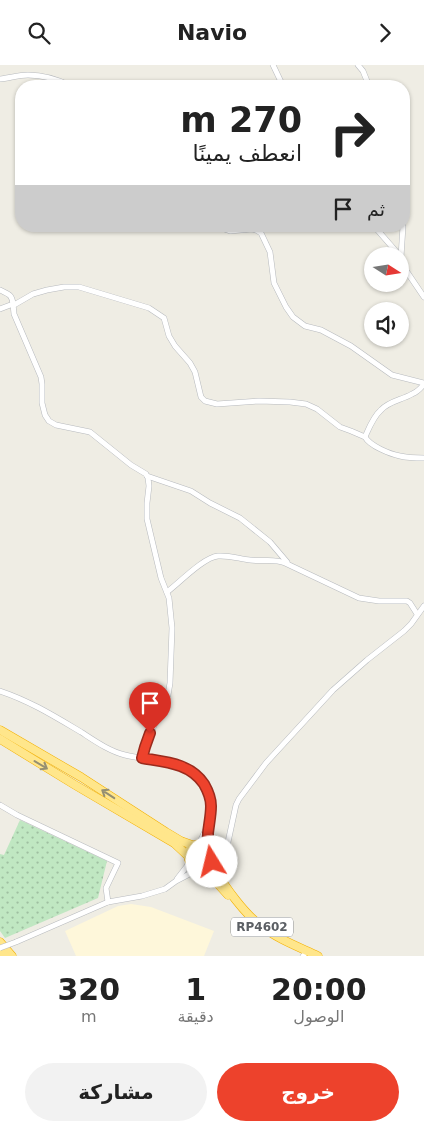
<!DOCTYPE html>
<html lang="ar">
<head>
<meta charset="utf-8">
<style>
  :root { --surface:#fff; --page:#f2f2f2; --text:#222; --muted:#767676; --accent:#ed422c }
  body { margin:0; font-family:"DejaVu Sans",Cairo,sans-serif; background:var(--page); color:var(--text); direction:rtl; height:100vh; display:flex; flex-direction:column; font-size:19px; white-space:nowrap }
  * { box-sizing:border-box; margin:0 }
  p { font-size:16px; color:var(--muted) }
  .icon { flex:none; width:28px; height:28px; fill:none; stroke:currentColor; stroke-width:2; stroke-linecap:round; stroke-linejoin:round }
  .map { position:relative; height:891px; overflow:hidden; direction:ltr }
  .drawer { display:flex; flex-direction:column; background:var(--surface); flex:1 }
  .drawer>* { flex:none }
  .top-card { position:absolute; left:15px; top:15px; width:395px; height:152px; border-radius:20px; box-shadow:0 1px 4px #0004; direction:rtl; background:#fff; color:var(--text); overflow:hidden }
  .needle { width:32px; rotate:102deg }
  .fabs { position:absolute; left:364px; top:182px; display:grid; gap:10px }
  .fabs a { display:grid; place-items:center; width:45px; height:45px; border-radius:50%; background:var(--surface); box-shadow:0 1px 4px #0004; font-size:25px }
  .pin { position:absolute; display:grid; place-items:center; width:42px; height:42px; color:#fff; margin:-51px -21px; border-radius:50% 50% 50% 0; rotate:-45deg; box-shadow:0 0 5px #0007 }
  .pin .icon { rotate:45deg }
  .me { position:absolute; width:55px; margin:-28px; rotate:351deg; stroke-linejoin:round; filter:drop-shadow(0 0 4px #0008) }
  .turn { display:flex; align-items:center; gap:18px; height:105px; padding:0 25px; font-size:22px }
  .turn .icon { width:65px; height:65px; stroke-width:2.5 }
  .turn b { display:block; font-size:35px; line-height:42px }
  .then { display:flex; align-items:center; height:48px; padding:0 25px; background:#0003; gap:10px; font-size:19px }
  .eta { display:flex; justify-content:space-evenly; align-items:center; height:85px; text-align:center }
  .eta b { font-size:30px; font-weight:600; line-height:35px }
  .button { display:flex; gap:10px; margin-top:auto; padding:10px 25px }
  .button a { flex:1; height:58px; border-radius:30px; background:var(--accent); color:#fff; font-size:20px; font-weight:600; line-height:58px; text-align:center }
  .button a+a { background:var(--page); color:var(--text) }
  header { display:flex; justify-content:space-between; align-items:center; height:65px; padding:0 25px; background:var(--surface); font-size:22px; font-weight:600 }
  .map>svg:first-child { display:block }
  .commercial { fill:#fef7da }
  .grass { fill:url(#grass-dots) }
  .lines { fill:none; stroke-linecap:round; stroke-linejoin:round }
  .minor-casing { stroke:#b7babe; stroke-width:6 }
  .highway-casing { stroke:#f3b000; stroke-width:9 }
  .minor { stroke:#fff; stroke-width:5 }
  .highway { stroke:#ffe68b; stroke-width:8 }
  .minor-bridge-casing { stroke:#b7babe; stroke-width:6; stroke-linecap:butt }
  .minor-bridge { stroke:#fff; stroke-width:5 }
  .oneway { stroke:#958f72 }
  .route-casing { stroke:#9a2b1d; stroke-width:12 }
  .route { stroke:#ed422c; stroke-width:9 }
  .labels { text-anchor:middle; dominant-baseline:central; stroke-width:4; stroke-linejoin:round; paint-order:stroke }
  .shield { fill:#fff; stroke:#8d9093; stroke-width:1 }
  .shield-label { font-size:12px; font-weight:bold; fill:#5c6065 }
</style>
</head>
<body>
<header><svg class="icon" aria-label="forward" viewBox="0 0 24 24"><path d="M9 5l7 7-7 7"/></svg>Navio<svg class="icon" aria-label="search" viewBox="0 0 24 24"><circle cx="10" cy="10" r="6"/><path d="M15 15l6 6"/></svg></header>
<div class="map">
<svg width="424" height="891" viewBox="0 0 424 891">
  <defs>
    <pattern id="grass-dots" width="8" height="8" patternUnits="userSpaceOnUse" patternTransform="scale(1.25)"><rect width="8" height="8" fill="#c0e7c2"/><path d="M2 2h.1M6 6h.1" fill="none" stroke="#9fbfa1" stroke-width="1.8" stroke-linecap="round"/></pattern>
  </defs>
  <rect width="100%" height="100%" fill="#efede4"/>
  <!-- commercial -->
  <path class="commercial" d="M131 839 151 842 214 866 204 891H76L65 866 118 841Z"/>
  <!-- grass -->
  <path class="grass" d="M20 755 107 796 98 833 5 873 0 866V789L4 790Z"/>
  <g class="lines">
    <!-- minor casing -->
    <g class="minor-casing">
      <g id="minor">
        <path d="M273 0 283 21"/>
        <path d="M358 0 363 6 369 21"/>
        <path d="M0 14C9 13 19 10 28 10 43 10 59 15 71 21"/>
        <path d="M404 132V145"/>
        <path d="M219 161 221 163 230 166 252 164 256 165 261 168 270 187 274 218 286 242 293 252 305 261 321 265 351 281 392 310 424 318"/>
        <path d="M374 161 400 191"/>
        <path d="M403 161 401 192 405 204 424 232"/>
        <path d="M0 225C8 229 12 229 13 239L14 240 33 229 47 225 64 222H79L149 243 164 253 169 271 175 281 190 298 195 307 201 332 205 336 217 339 259 336 290 337 306 339 317 344 340 362 351 366 365 372"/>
        <path d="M0 244 13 239 14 249 41 312 42 319V338L45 350 49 356 56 360 90 367 131 400 146 409 148 413 149 421 147 438V454L161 513 169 533 172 563 170 618 168 630 147 676 142 693"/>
        <path d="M424 319C421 323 417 327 412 329 402 335 389 336 381 345 373 352 369 363 365 372 370 381 390 389 400 391 408 393 416 393 424 393"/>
        <path d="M147 411 191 426 210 438 240 453 270 477 287 497"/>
        <path d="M167 527C179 518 204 492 218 491 229 490 240 494 250 495 262 497 273 493 285 498L359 533 379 536H407L410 538 417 549"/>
        <path d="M0 626C30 636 54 651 81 667 95 676 109 686 125 690 151 697 184 693 202 716 219 738 205 758 209 782"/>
        <path d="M0 740 17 750 118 798 106 823 108 837"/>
        <path d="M199 779 207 762"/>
        <path d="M220 787 225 781 228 777 236 740 239 734 266 698 333 625 367 595 404 566 411 559 424 541"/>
        <path d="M177 814 187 801 189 796"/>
        <path d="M16 877 108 837 142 831 165 824 176 816 199 804"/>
        <path d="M303 891 304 890"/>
      </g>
    </g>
    <!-- highway casing -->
    <g class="highway-casing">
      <g id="highway">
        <path d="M0 665 81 712 166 767 181 776 195 781"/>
        <path d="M0 674 75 720 174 778 188 791"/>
        <path d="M212 797C194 820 176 782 199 779 203 779 207 780 210 784 214 789 211 793 212 798 213 801 215 803 216 806 225 822 245 849 260 860 277 874 299 882 318 891"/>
        <path d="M201 804 209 809 228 830"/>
        <path d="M0 877 12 891"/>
        <path d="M0 885 5 891"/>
      </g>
    </g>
    <!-- minor -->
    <use href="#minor" class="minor"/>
    <!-- highway -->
    <use href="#highway" class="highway"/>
    <!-- minor-bridge casing -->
    <g class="minor-bridge-casing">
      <path id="minor-bridge" d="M0 883 16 877"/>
    </g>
    <!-- minor-bridge -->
    <use href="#minor-bridge" class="minor-bridge"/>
  </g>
  <!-- one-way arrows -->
  <defs><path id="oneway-shaft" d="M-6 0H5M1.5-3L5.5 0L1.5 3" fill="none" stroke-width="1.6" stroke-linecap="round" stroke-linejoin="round" transform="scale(1.25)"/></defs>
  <g class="oneway">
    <use href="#oneway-shaft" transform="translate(41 700) rotate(31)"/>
    <use href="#oneway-shaft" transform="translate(108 729) rotate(-147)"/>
  </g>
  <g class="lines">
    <!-- route casing -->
    <g class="route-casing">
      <path id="route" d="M150 668 145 682 142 693C165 697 190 698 204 719 208 726 211 733 211 741 211 750 209 759 208 768 208 772 207 778 209 783 212 789 214 791 212 797"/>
    </g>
    <!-- route -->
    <use href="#route" class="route"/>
  </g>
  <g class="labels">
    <!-- shield labels -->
    <rect class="shield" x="231" y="852.5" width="62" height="19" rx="4"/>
    <g class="shield-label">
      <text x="262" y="862">RP4602</text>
    </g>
  </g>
</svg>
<div class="fabs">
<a><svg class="needle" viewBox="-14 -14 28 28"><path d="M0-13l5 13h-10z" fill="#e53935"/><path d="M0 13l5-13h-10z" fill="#767676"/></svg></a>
<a><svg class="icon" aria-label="sound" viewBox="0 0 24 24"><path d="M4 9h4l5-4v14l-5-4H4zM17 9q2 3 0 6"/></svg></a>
</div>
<div class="pin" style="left:150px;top:668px;background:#d93025"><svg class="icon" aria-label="arrive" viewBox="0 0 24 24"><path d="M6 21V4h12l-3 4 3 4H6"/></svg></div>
<svg class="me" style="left:212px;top:797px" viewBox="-20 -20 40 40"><circle r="19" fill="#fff"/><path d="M0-13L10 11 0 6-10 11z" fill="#ed422c"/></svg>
<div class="top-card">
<div class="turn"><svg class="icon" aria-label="right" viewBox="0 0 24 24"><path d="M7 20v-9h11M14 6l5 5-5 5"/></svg><div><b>270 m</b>انعطف يمينًا</div></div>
<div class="then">ثم<svg class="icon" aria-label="arrive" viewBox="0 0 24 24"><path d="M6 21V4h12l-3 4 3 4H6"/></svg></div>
</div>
</div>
<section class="drawer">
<div class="eta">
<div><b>20:00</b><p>الوصول</p></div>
<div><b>1</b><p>دقيقة</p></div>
<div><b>320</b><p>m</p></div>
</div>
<div class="button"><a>خروج</a><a>مشاركة</a></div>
</section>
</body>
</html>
